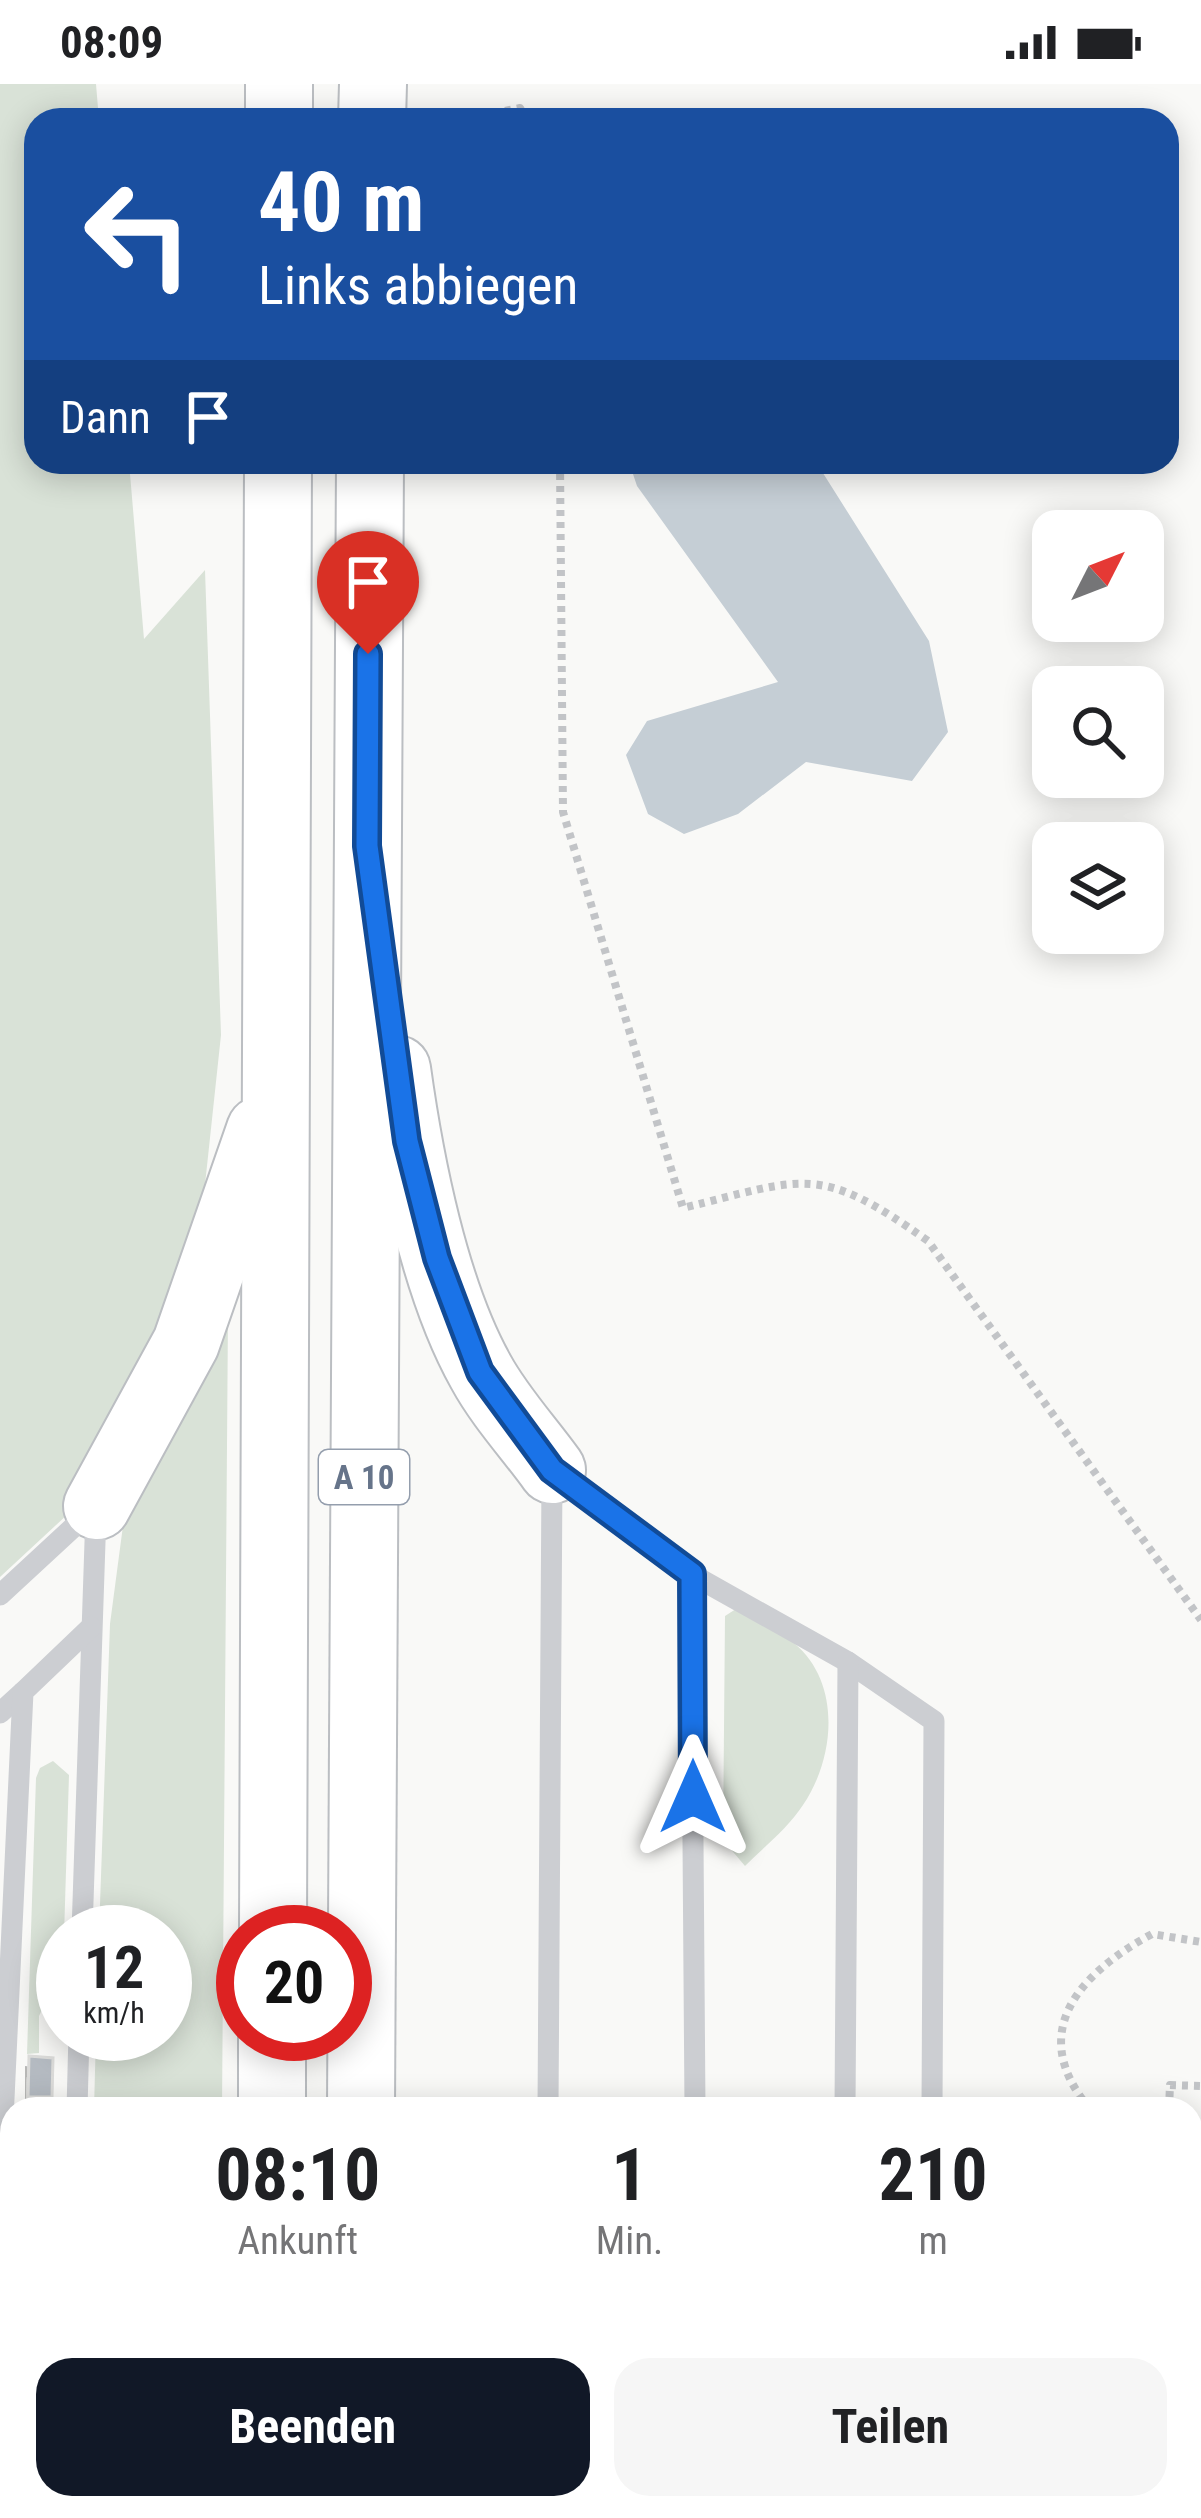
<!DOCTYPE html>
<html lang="de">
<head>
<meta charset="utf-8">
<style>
  :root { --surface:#fff; --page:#f6f6f6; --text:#202124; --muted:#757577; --accent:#111827 }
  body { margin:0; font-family:"Roboto Condensed",sans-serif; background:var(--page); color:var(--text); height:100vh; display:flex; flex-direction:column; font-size:45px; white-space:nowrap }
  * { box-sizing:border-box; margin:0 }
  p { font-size:39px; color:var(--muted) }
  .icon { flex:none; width:66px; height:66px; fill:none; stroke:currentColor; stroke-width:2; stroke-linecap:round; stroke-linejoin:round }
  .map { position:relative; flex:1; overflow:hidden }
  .details { position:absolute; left:0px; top:2013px; width:1203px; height:423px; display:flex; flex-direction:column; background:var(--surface); border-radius:36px 36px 0 0; box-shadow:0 6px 30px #0003 }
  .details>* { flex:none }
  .hud { position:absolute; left:24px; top:24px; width:1155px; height:366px; border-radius:36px; box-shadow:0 6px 30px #0003; background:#1a4fa0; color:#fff; overflow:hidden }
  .needle { width:78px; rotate:48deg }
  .buttons { position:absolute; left:1032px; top:426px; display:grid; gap:24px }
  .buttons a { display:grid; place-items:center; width:132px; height:132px; border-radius:24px; background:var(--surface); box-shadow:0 6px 30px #0003; font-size:60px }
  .speed { position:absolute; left:36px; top:1821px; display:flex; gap:24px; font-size:60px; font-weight:700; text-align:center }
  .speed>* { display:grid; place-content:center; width:156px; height:156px; border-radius:50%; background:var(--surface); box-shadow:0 6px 30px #0003; line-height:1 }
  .speed small { font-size:30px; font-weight:400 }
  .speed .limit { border:18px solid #d22; background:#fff; color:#111 }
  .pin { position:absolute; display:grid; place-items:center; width:102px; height:102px; color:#fff; margin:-123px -51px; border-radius:50% 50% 50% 0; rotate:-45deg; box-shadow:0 0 12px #0007 }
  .pin .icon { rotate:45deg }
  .me { position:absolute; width:132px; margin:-66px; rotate:0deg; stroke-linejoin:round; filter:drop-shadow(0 0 9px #0008) }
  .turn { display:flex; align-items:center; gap:42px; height:252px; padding:0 36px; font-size:54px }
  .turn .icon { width:156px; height:156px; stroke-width:2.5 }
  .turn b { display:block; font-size:84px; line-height:102px }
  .then { display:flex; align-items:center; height:114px; padding:0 36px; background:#0003; gap:24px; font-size:45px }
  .eta { display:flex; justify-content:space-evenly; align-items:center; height:204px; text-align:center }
  .eta b { font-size:72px; font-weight:700; line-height:84px }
  .action { display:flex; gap:24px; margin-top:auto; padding:24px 36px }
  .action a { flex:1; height:138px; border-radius:36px; background:var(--accent); color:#fff; font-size:48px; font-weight:700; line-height:138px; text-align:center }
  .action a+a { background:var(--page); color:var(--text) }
  .status { display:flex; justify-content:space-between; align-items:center; height:84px; padding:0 60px; background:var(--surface); direction:ltr }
  .status svg { height:33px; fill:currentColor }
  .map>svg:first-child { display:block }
  .green { fill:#d9e2d7 }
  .water { fill:#c5ced5 }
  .building { fill:#b4bac1; stroke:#dbdbd9; stroke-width:3; filter:url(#shadow) }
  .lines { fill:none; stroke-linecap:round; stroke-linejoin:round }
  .motorway-casing { stroke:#bbbec2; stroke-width:70 }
  .path { stroke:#c2c4c7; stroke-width:8; stroke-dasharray:6 6; stroke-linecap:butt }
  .service { stroke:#ccced2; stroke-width:21 }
  .motorway { stroke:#fff; stroke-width:66 }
  .route-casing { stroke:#114b97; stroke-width:30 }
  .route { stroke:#1a73e8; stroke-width:21 }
  .labels { text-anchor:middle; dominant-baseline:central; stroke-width:12; stroke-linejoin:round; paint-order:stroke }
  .shield { fill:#fff; stroke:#949ead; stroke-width:3 }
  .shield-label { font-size:33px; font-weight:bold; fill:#66748a }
</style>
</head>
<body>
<div class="status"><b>08:09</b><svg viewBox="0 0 49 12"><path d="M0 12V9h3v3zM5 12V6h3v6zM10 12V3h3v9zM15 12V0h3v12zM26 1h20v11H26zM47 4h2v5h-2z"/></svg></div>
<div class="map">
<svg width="1201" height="2434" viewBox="0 0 1201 2434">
  <defs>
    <filter id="shadow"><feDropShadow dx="-11" dy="11" stdDeviation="0" flood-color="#0004"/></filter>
  </defs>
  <rect width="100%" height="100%" fill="#f9f9f7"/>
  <!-- green -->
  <g class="green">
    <path d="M0 0H96L99 36H36V378H129L144 555 205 486 221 951 201 1138 187 1197 69 1429 0 1493Z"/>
    <path d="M228 1229 222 2025H94L96 1950H165V1848H99L110 1540 126 1419Z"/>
    <path d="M739 1523C757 1535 778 1545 794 1559 842 1599 835 1674 803 1721 788 1744 764 1763 745 1782L723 1756 725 1532Z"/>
    <path d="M53 1677 69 1691 63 1883 39 1932V1969L27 1970 36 1694 40 1684Z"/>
    <path d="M17 2424H87L89 2434H14Z"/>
    <path d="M132 2424H218V2434H135Z"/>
  </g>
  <!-- water -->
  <path class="water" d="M629 378H816L929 557 948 648 912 697 806 678 738 730 684 750 648 730 626 671 647 637 778 598 637 402Z"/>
  <!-- building -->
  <path class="building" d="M29 1972 53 1974 52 2013H28Z"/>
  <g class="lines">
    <!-- motorway casing -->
    <g class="motorway-casing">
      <g id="motorway">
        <path d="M279 36V0"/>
        <path d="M372 36 373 0"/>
        <path d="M397 985C410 1079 435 1206 481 1288 500 1323 529 1354 552 1386"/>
        <path d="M97 1422 186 1259 260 1046"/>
        <path d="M273 1848 278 378"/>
        <path d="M272 2025V1950"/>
        <path d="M361 2025 370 378"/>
        <path d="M267 2434V2424"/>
        <path d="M357 2434V2424"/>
      </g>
    </g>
    <!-- path -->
    <g class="path">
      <path d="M458 36 520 24 527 36"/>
      <path d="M560 378 563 728 683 1124C805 1094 819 1079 928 1157L1201 1536"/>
      <path d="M1090 2025C1025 1948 1080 1889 1152 1850L1201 1858"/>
      <path d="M1169 2025 1170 2001 1201 2002"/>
      <path d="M1201 2330V2340"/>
      <path d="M1191 2345 1198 2335"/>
      <path d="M1020 2434V2424"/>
      <path d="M1128 2434V2424"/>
    </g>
    <!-- service -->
    <g class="service">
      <path d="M557 1390 691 1490 695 2025"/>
      <path d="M691 1490 848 1578 934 1637 932 2025"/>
      <path d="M0 1511 92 1426"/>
      <path d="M0 1629 23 1608"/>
      <path d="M82 1848 96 1428"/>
      <path d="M77 2025 79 1950"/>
      <path d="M548 2025 552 1390"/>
      <path d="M845 2025 848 1578"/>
      <path d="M0 2100 23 1608 91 1543"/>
      <path d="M0 2392 12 2368"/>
      <path d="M107 2424 110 2434"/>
      <path d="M691 2424V2434"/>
      <path d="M545 2434V2424"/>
      <path d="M966 2434V2424"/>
    </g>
    <!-- motorway -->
    <use href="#motorway" class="motorway"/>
  </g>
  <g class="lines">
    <!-- route casing -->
    <g class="route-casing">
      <path id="route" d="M368 570 367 762 407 1057 437 1174 480 1288 552 1386 692 1490 693 1713"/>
    </g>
    <!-- route -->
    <use href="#route" class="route"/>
  </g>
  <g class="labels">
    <!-- shield labels -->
    <rect class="shield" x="319" y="1366" width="90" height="54" rx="9"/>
    <g class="shield-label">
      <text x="364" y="1393">A 10</text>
    </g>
  </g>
</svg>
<div class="buttons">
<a><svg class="needle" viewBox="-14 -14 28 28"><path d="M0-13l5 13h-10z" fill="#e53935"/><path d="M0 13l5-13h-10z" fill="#757577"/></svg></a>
<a><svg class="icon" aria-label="search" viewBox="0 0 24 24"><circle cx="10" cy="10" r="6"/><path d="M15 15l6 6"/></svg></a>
<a><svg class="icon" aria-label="layers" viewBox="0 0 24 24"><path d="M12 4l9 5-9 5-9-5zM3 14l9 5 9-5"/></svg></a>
</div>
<div class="speed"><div>12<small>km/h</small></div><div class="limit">20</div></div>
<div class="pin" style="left:368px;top:570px;background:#d93025"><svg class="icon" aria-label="arrive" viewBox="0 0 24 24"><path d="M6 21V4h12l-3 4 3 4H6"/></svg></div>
<svg class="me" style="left:693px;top:1713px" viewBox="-20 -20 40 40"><path d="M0-17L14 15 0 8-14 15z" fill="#1a73e8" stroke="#fff" stroke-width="4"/></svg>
<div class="hud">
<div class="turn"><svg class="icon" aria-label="left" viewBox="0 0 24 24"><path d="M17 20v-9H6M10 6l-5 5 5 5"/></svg><div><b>40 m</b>Links abbiegen</div></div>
<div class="then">Dann<svg class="icon" aria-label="arrive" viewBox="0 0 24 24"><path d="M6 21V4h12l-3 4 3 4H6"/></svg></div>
</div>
<section class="details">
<div class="eta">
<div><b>08:10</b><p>Ankunft</p></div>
<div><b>1</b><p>Min.</p></div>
<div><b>210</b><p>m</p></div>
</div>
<div class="action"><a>Beenden</a><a>Teilen</a></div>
</section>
</div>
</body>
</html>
